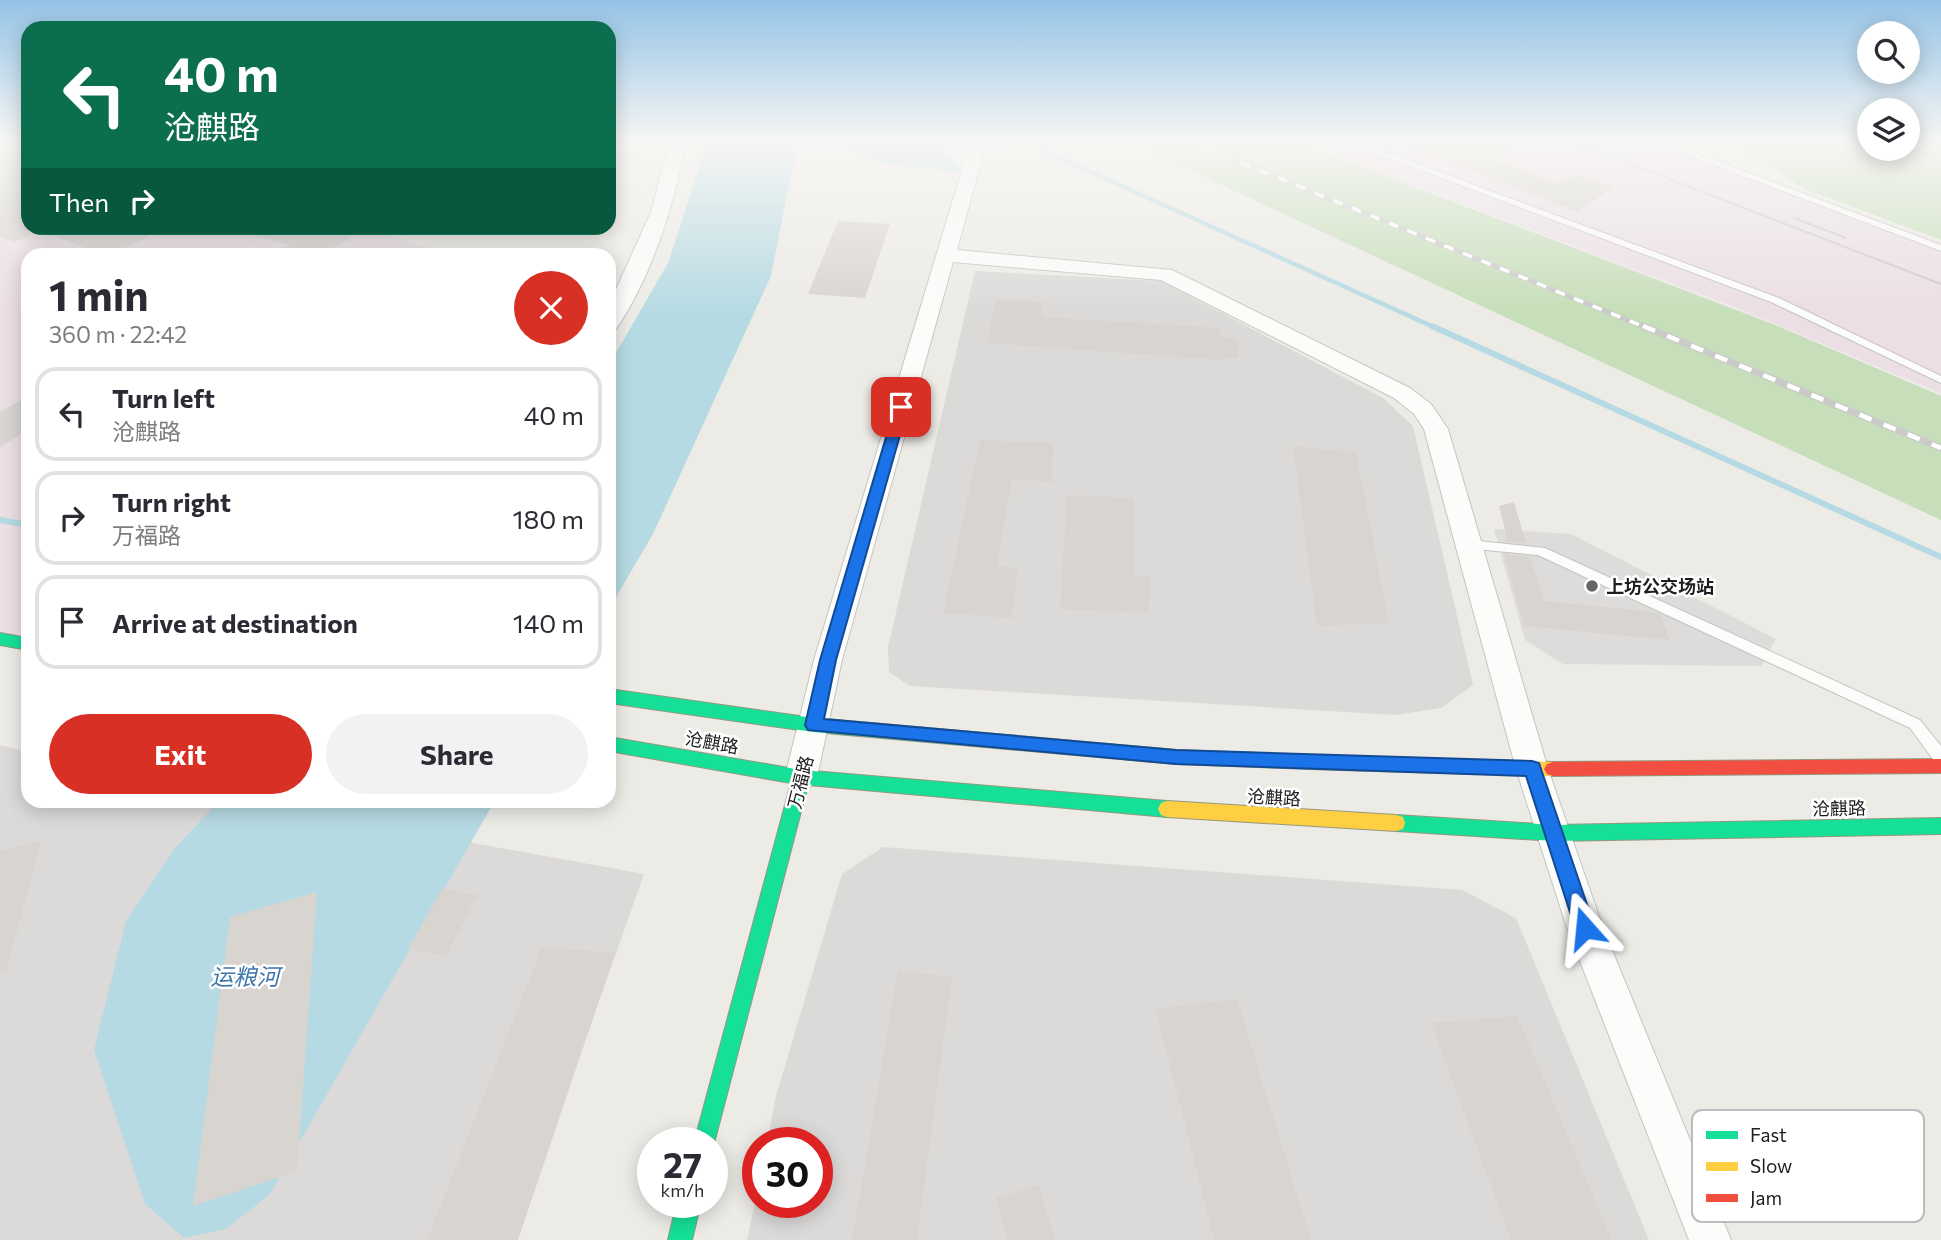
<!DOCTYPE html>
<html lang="en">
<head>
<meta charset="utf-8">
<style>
  :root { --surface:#fff; --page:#f2f2f3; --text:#2b2b33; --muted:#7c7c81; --line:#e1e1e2; --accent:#d93025 }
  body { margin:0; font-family:Commissioner,"Noto Sans SC",sans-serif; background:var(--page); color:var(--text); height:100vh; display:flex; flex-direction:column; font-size:26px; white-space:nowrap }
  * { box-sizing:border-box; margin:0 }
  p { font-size:23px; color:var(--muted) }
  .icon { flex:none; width:38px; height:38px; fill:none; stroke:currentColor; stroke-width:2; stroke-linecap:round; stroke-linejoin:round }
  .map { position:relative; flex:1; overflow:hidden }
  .drawer { position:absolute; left:21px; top:248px; width:595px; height:560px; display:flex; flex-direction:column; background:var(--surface); border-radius:21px; box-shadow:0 4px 18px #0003 }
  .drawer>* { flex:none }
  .guide { position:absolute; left:21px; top:21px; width:595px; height:214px; border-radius:21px; box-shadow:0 4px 18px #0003; background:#0b6e4f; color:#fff; overflow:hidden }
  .fabs { position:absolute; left:1857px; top:21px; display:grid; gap:14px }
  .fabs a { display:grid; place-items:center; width:63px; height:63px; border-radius:50%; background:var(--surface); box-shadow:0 4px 18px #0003; font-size:35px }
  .speed { position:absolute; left:637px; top:1127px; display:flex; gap:14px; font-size:35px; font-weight:700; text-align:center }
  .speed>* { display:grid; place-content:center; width:91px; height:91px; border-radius:50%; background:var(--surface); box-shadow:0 4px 18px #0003; line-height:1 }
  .speed small { font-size:18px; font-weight:400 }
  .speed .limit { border:10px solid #d22; background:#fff; color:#111 }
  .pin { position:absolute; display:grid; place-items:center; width:60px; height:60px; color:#fff; margin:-30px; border-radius:14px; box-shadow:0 4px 10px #0006 }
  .me { position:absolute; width:77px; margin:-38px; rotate:342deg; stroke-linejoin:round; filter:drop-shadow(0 0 5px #0008) }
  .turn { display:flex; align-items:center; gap:24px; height:147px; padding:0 28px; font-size:32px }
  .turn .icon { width:91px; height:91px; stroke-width:2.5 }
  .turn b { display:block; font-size:49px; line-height:60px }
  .then { display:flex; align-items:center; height:66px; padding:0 28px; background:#0003; gap:14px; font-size:26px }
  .round { display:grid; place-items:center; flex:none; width:74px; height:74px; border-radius:37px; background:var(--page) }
  .overview { display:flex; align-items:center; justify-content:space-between; height:119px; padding:0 28px }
  h1 { font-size:42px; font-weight:700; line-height:52px }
  .cta { display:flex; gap:14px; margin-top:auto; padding:14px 28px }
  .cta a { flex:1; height:80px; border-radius:42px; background:var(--accent); color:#fff; font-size:28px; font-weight:700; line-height:80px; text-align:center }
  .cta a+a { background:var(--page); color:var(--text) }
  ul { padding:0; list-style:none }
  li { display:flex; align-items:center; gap:21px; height:94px; margin:0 14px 10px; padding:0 14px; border:4px solid var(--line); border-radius:21px }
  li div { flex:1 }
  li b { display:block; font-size:26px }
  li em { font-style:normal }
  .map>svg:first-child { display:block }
  .residential { fill:#dcdad8 }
  .industrial { fill:#ebdee5 }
  .forest { fill:#c6deb9 }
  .parking { fill:#dddcda }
  .water { fill:#b6dae3 }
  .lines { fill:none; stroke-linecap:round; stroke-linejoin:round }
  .stream-far1 { stroke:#b6dae3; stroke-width:4.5 }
  .stream { stroke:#b6dae3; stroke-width:6 }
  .building { fill:#d8d4d0 }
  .lane-casing { stroke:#c5c4c2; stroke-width:2 }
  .street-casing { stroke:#c5c4c2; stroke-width:2 }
  .fast-casing { stroke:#95977d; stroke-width:2 }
  .slow-casing { stroke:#95977d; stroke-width:2 }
  .jam-casing { stroke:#95977d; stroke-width:2 }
  .lane { fill:#fcfcfb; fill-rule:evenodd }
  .street { fill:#fcfcfb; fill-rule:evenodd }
  .fast { fill:#16e098; fill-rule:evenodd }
  .slow { fill:#ffcf43; fill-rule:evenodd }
  .jam { fill:#f24e42; fill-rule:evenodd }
  .tram { stroke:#cacac9; stroke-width:2 }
  .rail-far1-casing { stroke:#cacac9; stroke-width:5 }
  .rail-casing { stroke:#cacac9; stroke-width:7 }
  .rail-far1 { stroke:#fff; stroke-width:3.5; stroke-dasharray:10; stroke-linecap:butt }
  .rail { stroke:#fff; stroke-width:4.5; stroke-dasharray:13; stroke-linecap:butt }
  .route { fill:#1a73e8; stroke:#114b97; stroke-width:2 }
  .poi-dot { fill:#666664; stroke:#fff; stroke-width:2.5 }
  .labels { text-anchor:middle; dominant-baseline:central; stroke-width:5; stroke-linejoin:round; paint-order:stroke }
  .poi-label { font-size:18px; font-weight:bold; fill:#1e1e1e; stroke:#fff; text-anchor:start }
  .street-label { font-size:18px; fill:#1e1e1e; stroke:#fff }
  .near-water-label { font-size:23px; font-style:italic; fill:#4076ae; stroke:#fff }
  .key { fill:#fff; stroke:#bcbcbc; stroke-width:2 }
  .key-label { font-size:19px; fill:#1e1e1e }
</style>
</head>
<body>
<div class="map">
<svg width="1941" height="1240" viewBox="0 0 1941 1240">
  <rect width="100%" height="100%" fill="#edebe6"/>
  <!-- residential -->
  <g class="residential">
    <path d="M975 271 1161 281 1383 398 1413 426 1473 685 1441 708 1396 715 910 686 889 672 888 647Z"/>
    <path d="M0 745 28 752V802H247L644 874 515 1240H0Z"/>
    <path d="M883 847 1462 890 1516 918 1649 1240H747L758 1188V1202H817V1143H767L776 1096 842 874Z"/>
  </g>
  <!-- industrial -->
  <g class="industrial">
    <path d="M0 140H28V228H369L448 255 28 256V644L0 639Z"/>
    <path d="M1293 140H1664L1941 243V393L1740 309Z"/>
  </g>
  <!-- forest -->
  <g class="forest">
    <path d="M1125 140H1292L1775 325 1941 396V520Z"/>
    <path d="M1727 140H1869V149H1908V140H1941V240L1805 189Z"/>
  </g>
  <!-- parking -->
  <path class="parking" d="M1494 529 1571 534 1776 639 1761 666 1563 664 1525 640Z"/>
  <!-- water -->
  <g class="water">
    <path d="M708 140H798L771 276 653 534 609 609V365L668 263Z"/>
    <path d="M845 140H938L961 172 882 163 849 150Z"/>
    <path d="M218 802H494L270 1194 226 1229 184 1238 145 1204 94 1050 126 921 175 848Z"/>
  </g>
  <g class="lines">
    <!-- stream-far1 -->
    <path class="stream-far1" d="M1020 140 1436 328"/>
    <!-- stream -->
    <g class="stream">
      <path d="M1432 326 1941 557"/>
      <path d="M0 520 28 525"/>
    </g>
  </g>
  <!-- building -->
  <g class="building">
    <path d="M18 140H28V236L15 242 0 237V148Z"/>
    <path d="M1392 140H1482L1512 151 1496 161 1560 184 1576 174 1613 187 1578 212Z"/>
    <path d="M838 221 890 224 865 298 808 294Z"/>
    <path d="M37 228H165L109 256 37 230Z"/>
    <path d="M247 228H331L356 234 320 256H271L289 245 246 233Z"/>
    <path d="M996 299 1043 302 1041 317 1220 328 1221 337 1236 338 1238 358 1222 357V360L987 343Z"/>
    <path d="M28 396V430L0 447V412Z"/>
    <path d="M980 440 1053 443 1052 482 1012 479 997 566 1018 568 1012 618 943 613Z"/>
    <path d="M1293 446 1356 453 1389 623 1317 626Z"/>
    <path d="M1067 495 1134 498V576H1151L1148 613 1060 609Z"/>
    <path d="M1514 502 1526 543 1508 541 1499 506Z"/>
    <path d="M1504 554 1530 557 1544 601 1654 612 1660 614 1670 640 1524 626Z"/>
    <path d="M41 840 6 973H0V851Z"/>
    <path d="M442 889 478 895 446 956 408 949Z"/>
    <path d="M317 892 297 1171 193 1206 230 917Z"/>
    <path d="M542 947 615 953 518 1240H427Z"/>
    <path d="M898 971 952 977 917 1240H852Z"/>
    <path d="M1237 999 1311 1240H1214L1156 1009Z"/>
    <path d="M1517 1016 1612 1240H1511L1431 1023Z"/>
    <path d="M1039 1185 1055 1240H1008L996 1198Z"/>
  </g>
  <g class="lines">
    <!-- lane casing -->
    <g class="lane-casing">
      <g id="lane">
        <path d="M1341 140H1353L1779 298 1941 376V383L1771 302Z"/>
        <path d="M1648 140H1660L1941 245V251Z"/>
        <path d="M1469 540 1545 548 1920 720 1941 746V763L1935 762 1910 728 1538 555 1464 548 1462 545 1464 542Z"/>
      </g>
    </g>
    <!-- street casing -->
    <g class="street-casing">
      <g id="street">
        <path d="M670 140H686C676 200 651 279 616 329L609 331V305L651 212Z"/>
        <path d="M971 140H987L957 250 1172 270 1410 388 1431 404 1448 429 1548 769 1603 928 1731 1240H1689L1567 928 1516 769 1424 429 1414 414 1394 398 1161 280 953 262 842 660 817 777 812 786 801 790 790 786 785 777 814 660Z"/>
      </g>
    </g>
    <!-- fast casing -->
    <g class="fast-casing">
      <g id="fast">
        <path d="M0 633 28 638V650L0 645Z"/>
        <path d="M609 689 814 718 1176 750 1340 756 1346 758 1349 763 1346 768 1340 770 1176 764 814 732 609 703Z"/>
        <path d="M609 737 801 770 1167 801 1173 803 1176 809 1173 815 1167 817 808 785 712 1151V1143H694L791 783 609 751Z"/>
        <path d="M1396 815 1554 825 1941 818V834L1554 841 1396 831 1389 829 1387 823 1389 817Z"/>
        <path d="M677 1202H701L692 1240H668Z"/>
      </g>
    </g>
    <!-- slow casing -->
    <g class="slow-casing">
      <g id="slow">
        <path d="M1340 756 1553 762 1559 764 1562 769 1559 774 1553 776 1340 770 1334 768 1331 763 1334 758Z"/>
        <path d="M1167 801 1396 815 1403 817 1405 823 1403 829 1396 831 1167 817 1161 815 1158 809 1161 803Z"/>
      </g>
    </g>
    <!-- jam casing -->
    <g class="jam-casing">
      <path id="jam" d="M1941 759V773L1553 776 1547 774 1544 769 1547 764 1553 762Z"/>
    </g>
    <!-- lane -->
    <use href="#lane" class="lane"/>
    <!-- street -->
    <use href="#street" class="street"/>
    <!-- fast -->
    <use href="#fast" class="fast"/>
    <!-- slow -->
    <use href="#slow" class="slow"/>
    <!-- jam -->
    <use href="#jam" class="jam"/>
    <!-- tram -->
    <g class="tram">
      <path d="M1568 140 1941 284"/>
      <path d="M1794 218 1846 238"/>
    </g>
    <!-- rail-far1 casing -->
    <g class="rail-far1-casing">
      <path id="rail-far1" d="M1185 140 1647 328"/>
    </g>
    <!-- rail casing -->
    <g class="rail-casing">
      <path id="rail" d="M1643 326 1941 448"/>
    </g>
    <!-- rail-far1 -->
    <use href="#rail-far1" class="rail-far1"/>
    <!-- rail -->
    <use href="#rail" class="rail"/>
  </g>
  <!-- sky -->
  <linearGradient id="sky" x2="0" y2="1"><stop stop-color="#94c3e6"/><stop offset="0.45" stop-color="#f7f6f4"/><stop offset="1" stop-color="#f7f6f4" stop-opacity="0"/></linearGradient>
  <rect width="1941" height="314" fill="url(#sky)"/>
  <!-- route -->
  <path class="route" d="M901 403 908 407 836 660 824 719 1176 750 1532 761 1539 763 1541 769 1595 928 1592 935 1585 937 1578 935 1575 928 1526 776 1176 764 808 730 805 725 820 660 895 407Z"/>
  <!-- markers -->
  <circle class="poi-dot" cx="1592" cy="586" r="7"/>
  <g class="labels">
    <!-- poi labels -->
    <g class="poi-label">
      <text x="1606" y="586">上坊公交场站</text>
    </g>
    <!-- street labels -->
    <g class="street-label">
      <text transform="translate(712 742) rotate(10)">沧麒路</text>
      <text transform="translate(800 782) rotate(-76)">万福路</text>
      <text transform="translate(1274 797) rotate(3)">沧麒路</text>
      <text transform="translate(1839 808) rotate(-1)">沧麒路</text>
    </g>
    <!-- near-water labels -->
    <g class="near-water-label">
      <text x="245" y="976">运粮河</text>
    </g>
  </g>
  <!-- legend -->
  <rect x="1692" y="1110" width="232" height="112" rx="10" class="key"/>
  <rect x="1706" y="1131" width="32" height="8" fill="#16e098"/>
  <rect x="1706" y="1162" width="32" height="9" fill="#ffcf43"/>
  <rect x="1706" y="1194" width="32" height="8" fill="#f24e42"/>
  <g class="key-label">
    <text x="1750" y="1142">Fast</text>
    <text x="1750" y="1173">Slow</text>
    <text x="1750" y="1205">Jam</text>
  </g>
</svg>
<div class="fabs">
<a><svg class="icon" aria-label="search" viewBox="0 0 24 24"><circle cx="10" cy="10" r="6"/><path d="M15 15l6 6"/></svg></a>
<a><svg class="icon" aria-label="layers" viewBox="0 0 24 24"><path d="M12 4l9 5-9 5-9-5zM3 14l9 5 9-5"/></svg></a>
</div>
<div class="speed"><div>27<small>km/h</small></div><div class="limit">30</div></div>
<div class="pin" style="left:901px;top:407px;background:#d93025"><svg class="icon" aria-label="arrive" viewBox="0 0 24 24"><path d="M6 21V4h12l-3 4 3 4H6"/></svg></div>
<svg class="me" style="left:1585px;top:928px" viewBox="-20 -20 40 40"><path d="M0-17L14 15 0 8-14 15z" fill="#1a73e8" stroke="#fff" stroke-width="4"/></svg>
<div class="guide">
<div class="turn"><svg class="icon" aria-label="left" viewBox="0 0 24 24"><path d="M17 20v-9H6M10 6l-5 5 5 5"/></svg><div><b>40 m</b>沧麒路</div></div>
<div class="then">Then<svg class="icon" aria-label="right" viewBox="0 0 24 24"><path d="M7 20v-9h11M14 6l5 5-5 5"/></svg></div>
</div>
<section class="drawer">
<div class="overview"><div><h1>1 min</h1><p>360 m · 22:42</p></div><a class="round" style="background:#d93025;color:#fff"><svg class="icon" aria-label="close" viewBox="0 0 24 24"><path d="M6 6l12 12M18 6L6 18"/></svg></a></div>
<ul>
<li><svg class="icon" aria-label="left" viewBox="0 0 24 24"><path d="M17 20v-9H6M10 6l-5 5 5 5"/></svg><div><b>Turn left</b><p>沧麒路</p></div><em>40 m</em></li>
<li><svg class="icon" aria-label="right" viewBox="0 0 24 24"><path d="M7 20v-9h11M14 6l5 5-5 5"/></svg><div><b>Turn right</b><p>万福路</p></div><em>180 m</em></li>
<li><svg class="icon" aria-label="arrive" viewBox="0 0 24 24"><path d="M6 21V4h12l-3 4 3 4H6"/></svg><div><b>Arrive at destination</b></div><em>140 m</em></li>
</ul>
<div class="cta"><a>Exit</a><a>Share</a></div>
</section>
</div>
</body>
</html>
